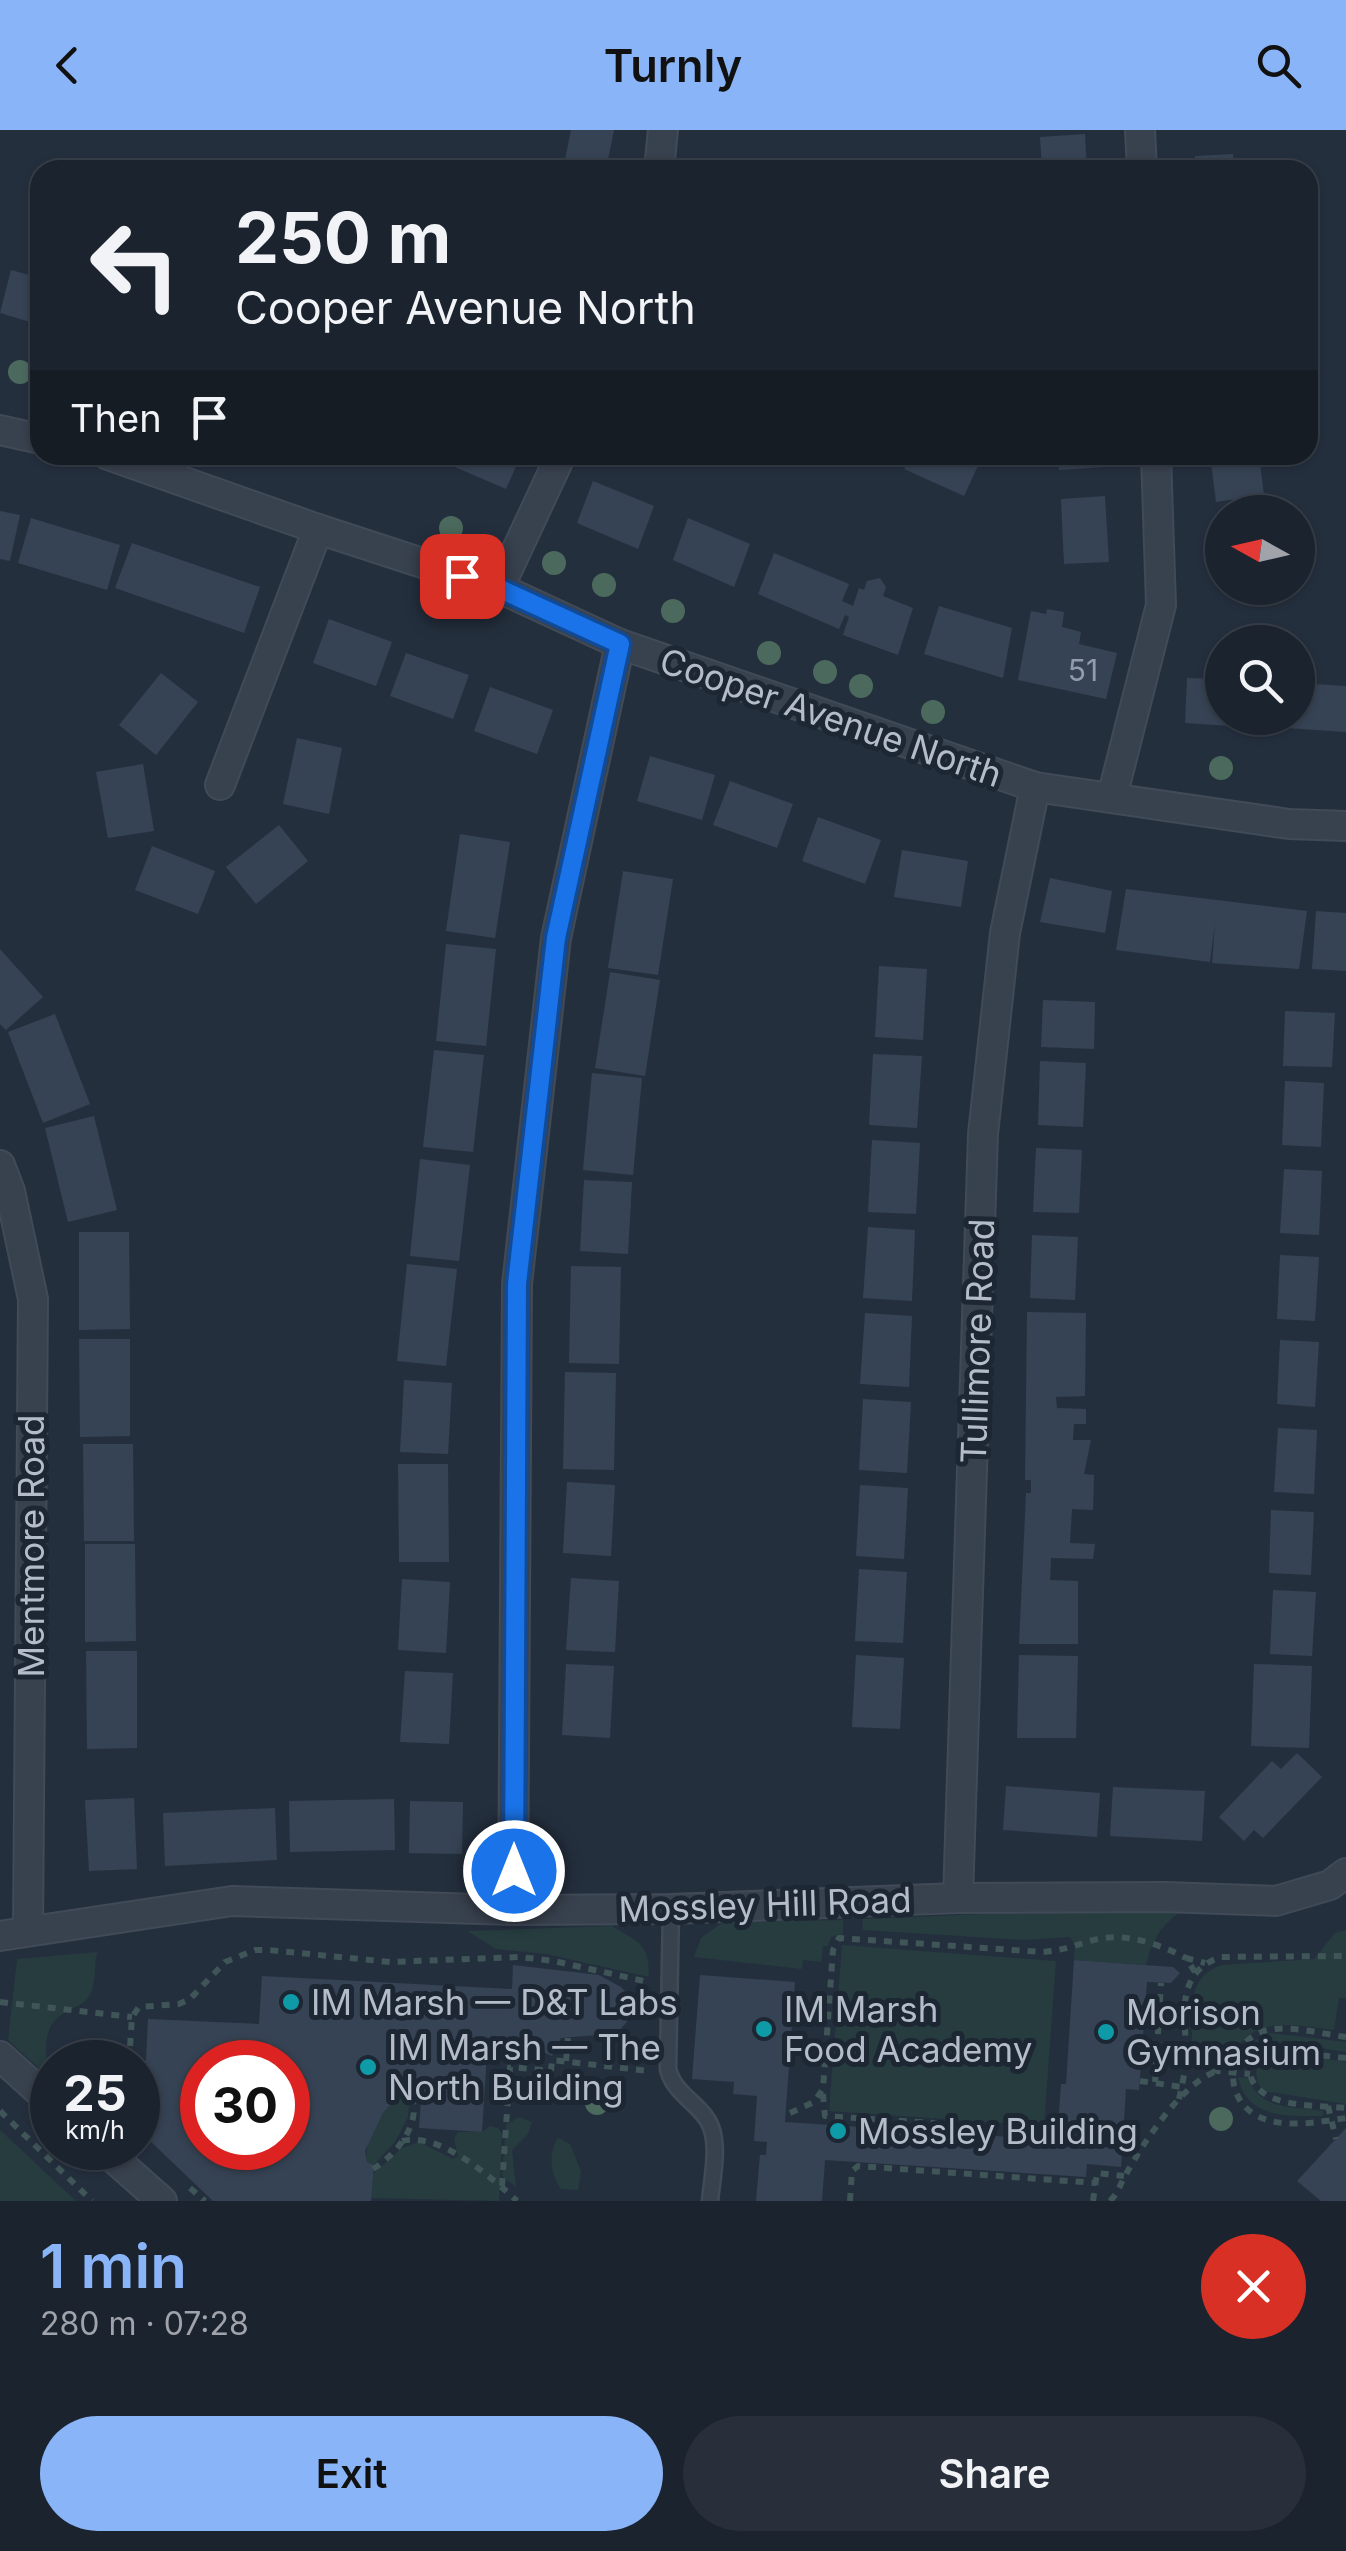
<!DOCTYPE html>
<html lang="en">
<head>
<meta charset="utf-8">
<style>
  :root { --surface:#1b232e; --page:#282f3a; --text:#f1f3f6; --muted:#a0a4aa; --line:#39404a; --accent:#8ab4f8 }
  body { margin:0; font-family:Inter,sans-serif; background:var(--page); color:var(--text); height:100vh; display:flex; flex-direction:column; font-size:38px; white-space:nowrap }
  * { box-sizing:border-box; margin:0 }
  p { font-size:32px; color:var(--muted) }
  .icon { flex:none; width:55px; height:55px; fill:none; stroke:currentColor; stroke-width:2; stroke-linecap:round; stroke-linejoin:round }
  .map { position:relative; height:2071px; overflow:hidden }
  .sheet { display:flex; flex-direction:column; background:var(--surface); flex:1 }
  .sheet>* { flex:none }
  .banner { position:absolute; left:30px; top:30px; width:1288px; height:305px; border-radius:30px; box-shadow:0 2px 8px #0004,0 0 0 2px var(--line); background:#1b232e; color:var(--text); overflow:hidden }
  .needle { width:65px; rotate:278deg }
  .controls { position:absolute; left:1205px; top:365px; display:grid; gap:20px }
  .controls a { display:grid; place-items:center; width:110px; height:110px; border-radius:50%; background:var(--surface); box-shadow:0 2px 8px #0004,0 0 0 2px var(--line); font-size:50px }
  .speed { position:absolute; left:30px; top:1910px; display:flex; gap:20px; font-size:50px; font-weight:700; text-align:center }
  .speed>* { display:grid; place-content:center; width:130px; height:130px; border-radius:50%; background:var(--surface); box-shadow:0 2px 8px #0004,0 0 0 2px var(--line); line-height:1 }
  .speed small { font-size:25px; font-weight:400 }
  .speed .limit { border:15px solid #d22; background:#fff; color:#111 }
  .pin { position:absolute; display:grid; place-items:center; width:85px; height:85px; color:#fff; margin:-42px; border-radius:20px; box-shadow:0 5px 15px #0006 }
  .me { position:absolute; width:110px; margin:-55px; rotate:0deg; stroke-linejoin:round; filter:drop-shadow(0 0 8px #0008) }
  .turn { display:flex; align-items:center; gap:35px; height:210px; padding:0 40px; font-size:45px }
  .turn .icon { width:130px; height:130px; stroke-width:2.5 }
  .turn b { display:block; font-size:70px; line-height:85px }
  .then { display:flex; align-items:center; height:95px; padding:0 40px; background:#0003; gap:20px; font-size:38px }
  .round { display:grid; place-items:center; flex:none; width:105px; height:105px; border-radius:52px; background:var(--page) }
  .head { display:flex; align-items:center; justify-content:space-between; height:170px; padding:0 40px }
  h1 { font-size:60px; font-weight:600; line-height:75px; color:var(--accent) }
  .button { display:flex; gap:20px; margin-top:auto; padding:20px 40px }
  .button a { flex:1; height:115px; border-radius:60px; background:var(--accent); color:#111; font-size:40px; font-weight:600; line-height:115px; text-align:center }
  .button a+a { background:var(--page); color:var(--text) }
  header { display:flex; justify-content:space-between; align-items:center; height:130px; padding:0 40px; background:var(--accent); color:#111; font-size:45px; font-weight:600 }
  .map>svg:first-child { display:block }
  .green { fill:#263c3f }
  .building { fill:#364354; fill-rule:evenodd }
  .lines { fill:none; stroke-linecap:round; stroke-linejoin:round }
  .service-casing { stroke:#414a57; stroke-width:19 }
  .minor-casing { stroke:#414a57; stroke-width:32 }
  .path { stroke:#3f5557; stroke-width:6; stroke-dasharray:8 8; stroke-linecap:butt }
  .service { stroke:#38414e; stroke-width:14 }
  .minor { stroke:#38414e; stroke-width:28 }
  .tree { fill:#4b6a5d }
  .route-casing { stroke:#114b97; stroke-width:25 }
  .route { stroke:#1a73e8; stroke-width:18 }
  .culture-dot { fill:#0f9aa8; stroke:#1d2633; stroke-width:4 }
  .labels { text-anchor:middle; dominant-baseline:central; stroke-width:10; stroke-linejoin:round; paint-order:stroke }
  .number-label { font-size:30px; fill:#929caa }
  .street-label { font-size:35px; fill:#b4bcc9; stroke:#1d2633 }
  .poi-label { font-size:35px; fill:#b4bcc9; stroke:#1d2633; text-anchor:start }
</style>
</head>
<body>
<header><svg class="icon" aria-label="back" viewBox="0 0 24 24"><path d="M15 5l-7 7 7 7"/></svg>Turnly<svg class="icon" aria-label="search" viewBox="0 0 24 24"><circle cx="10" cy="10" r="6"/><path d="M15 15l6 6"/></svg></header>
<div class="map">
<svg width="1346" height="2071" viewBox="0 0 1346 2071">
  <rect width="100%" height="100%" fill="#242f3e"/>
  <!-- green -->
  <g class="green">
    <path d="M1153 1777 1180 1782C1160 1797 1152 1810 1146 1835L1074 1830 1075 1816 1070 1807 1024 1810 863 1800 862 1789Z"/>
    <path d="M843 1790V1804L831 1807 828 1816H823L821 1832 803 1830 802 1839 694 1827 701 1808 723 1792Z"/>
    <path d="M612 1796C639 1813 649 1812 649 1847L546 1824 496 1819 467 1801Z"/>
    <path d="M1346 1800V1868H1339L1334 1900C1303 1897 1263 1885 1240 1914 1235 1920 1232 1928 1226 1935L1207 1932 1192 1919C1193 1886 1184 1847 1222 1835L1314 1829 1335 1803Z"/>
    <path d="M842 1815 1056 1831 1044 1996 829 1981Z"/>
    <path d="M97 1822C94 1835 96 1852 91 1863 85 1875 76 1876 65 1882 41 1896 44 1925 51 1949L8 1910 17 1829Z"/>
    <path d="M1271 1903 1346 1912V1922C1312 1918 1262 1899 1247 1939L1237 1938 1250 1913Z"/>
    <path d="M1277 1922 1346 1932V1974L1263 1961C1250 1945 1256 1925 1277 1922Z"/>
    <path d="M1238 1947 1248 1948C1260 1981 1293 1976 1323 1981V1986C1287 1986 1247 1989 1238 1947Z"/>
    <path d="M404 1966 409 1976 408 1987 395 2012 374 2035 367 2032C363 2010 384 1972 404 1966Z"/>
    <path d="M519 1987 532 1992 528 2004 512 2020 516 2057 502 2046 506 1995Z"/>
    <path d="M490 1996 498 1998 502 2004 499 2071 371 2068 373 2044 402 2018 419 2012 453 2029 458 2026 454 2008 458 2002H482Z"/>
    <path d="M0 2000 76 2071H0Z"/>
    <path d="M558 2008 570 2014 581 2041 578 2060 561 2059C550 2045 548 2022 558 2008Z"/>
  </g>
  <!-- building -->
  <g class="building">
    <path d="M571 0H614L606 40H563Z"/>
    <path d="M1085 4 1087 40H1042L1040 7Z"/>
    <path d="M1233 24 1234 40H1195V26Z"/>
    <path d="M11 140 40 148V195L0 183Z"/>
    <path d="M427 325H521L506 359Z"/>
    <path d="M911 325H983L964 366 904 339Z"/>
    <path d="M1058 325H1104L1105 337 1059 340Z"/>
    <path d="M1210 325H1259L1264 365 1216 372Z"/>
    <path d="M593 351 654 376 638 419 577 393Z"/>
    <path d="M1105 366 1109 432 1064 434 1061 369Z"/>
    <path d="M0 381 20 385 10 431 0 429Z"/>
    <path d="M31 388 120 415 107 460 18 433Z"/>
    <path d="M688 388 750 414 734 457 673 430Z"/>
    <path d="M1222 395V442H1220L1214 397Z"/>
    <path d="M132 413 260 457 244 503 115 458Z"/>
    <path d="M774 423 849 454 842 471 853 476 859 458 864 460 867 451 880 448 886 457 883 466 913 478 898 525 843 505 849 487 845 485 839 499 758 464Z"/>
    <path d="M939 476 1012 498 1003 548 924 524Z"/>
    <path d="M1047 479 1064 482 1062 497 1081 502 1079 514 1117 523 1106 569 1018 550 1031 481 1046 484Z"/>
    <path d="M329 489 392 512 376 556 313 533Z"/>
    <path d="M406 523 469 545 453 589 390 566Z"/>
    <path d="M161 543 198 572 156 625 119 595Z"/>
    <path d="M1187 548 1222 549V588H1261V598L1185 593Z"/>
    <path d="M1298 553 1346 556V602L1286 598V588H1298Z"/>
    <path d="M490 557 553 580 537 624 474 601Z"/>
    <path d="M297 608 342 618 329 684 283 674Z"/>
    <path d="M650 626 715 645 702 690 637 671Z"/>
    <path d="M143 634 154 701 108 708 96 642Z"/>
    <path d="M730 651 793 674 777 718 713 695Z"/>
    <path d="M818 687 881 710 865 754 802 731Z"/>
    <path d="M279 695 308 731 256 774 226 737Z"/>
    <path d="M460 704 510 712 495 808 446 801Z"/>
    <path d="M152 716 215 741 198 784 135 760Z"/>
    <path d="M902 720 968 731 961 777 894 767Z"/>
    <path d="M623 741 673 749 658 845 608 838Z"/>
    <path d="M1050 748 1112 761 1105 803 1040 792Z"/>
    <path d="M1126 759 1307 781 1299 839 1212 833 1215 793 1210 832 1116 820Z"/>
    <path d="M1316 781 1346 783V841L1312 839Z"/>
    <path d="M446 814 496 819 486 916 436 911Z"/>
    <path d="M0 819 43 867 6 900 0 894Z"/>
    <path d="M879 836 927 839 923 910 875 907Z"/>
    <path d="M610 842 660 850 645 946 595 938Z"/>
    <path d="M1043 870 1095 872 1094 919 1041 917Z"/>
    <path d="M1285 881 1335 883 1332 937 1283 936Z"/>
    <path d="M55 884 90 974 43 993 8 902Z"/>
    <path d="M434 920 484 925 473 1022 423 1017Z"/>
    <path d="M873 924 922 926 917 998 869 995Z"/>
    <path d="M1040 931 1086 933 1083 997 1038 995Z"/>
    <path d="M592 943 642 948 633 1045 583 1040Z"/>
    <path d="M1285 951 1324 953 1321 1017 1282 1015Z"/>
    <path d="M94 986 117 1080 68 1092 45 998Z"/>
    <path d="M872 1010 920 1013 916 1084 868 1082Z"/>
    <path d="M1036 1018 1082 1020 1079 1083 1033 1082Z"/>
    <path d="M420 1029 470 1035 459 1131 410 1126Z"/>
    <path d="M1284 1039 1322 1041 1319 1105 1280 1103Z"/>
    <path d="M584 1050 632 1052 628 1124 580 1121Z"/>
    <path d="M868 1097 915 1100 912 1171 863 1168Z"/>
    <path d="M79 1102H129L130 1199 79 1200Z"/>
    <path d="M1032 1105 1078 1107 1075 1170 1030 1168Z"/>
    <path d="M1280 1125 1319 1127 1315 1191 1277 1189Z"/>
    <path d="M407 1134 457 1139 446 1236 397 1231Z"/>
    <path d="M571 1136 621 1137 619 1234 569 1233Z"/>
    <path d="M1027 1182 1086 1183 1085 1266 1056 1267 1057 1278 1086 1279V1294H1074L1073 1310H1091L1084 1344 1094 1345 1093 1380 1072 1379 1070 1413 1095 1414 1093 1429 1051 1428 1050 1450 1078 1451V1514H1019L1026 1363H1031V1350H1025Z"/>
    <path d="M865 1183 912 1186 909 1257 860 1254Z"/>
    <path d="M79 1209H130V1306L80 1307Z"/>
    <path d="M1280 1210 1319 1212 1315 1277 1277 1274Z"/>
    <path d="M565 1242 616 1243 614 1340 563 1339Z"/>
    <path d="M404 1250 452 1253 448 1324 400 1322Z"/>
    <path d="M863 1269 911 1272 907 1343 859 1340Z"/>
    <path d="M1278 1298 1317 1300 1314 1364 1274 1362Z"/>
    <path d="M83 1314H133L134 1411H84Z"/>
    <path d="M398 1334H448L449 1432H399Z"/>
    <path d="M567 1352 615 1355 611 1426 563 1423Z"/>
    <path d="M860 1355 908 1358 904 1429 856 1426Z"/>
    <path d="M1271 1380 1314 1382 1311 1445 1269 1443Z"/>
    <path d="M85 1414H135L136 1511 85 1512Z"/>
    <path d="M859 1439 907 1442 903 1513 855 1511Z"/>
    <path d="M571 1448 619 1451 615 1522 566 1520Z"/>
    <path d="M402 1449 450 1452 446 1523 398 1520Z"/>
    <path d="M1273 1460 1316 1462 1312 1526 1270 1524Z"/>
    <path d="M86 1521H137V1618L87 1619Z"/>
    <path d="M856 1525 904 1528 900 1599 852 1597Z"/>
    <path d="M1019 1525 1078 1526 1076 1608H1017Z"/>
    <path d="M566 1534 614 1536 610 1608 562 1605Z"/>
    <path d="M1254 1534 1312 1536 1309 1618 1251 1616Z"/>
    <path d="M405 1541 453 1543 449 1614 400 1612Z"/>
    <path d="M1297 1623 1322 1647 1263 1708 1254 1700 1244 1711 1219 1687 1272 1631 1281 1639Z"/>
    <path d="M1006 1656 1100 1663 1097 1707 1003 1700Z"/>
    <path d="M1113 1657 1205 1661 1202 1711 1110 1706Z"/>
    <path d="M134 1668 137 1739 89 1741 85 1670Z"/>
    <path d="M394 1669 395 1720 290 1722 289 1671Z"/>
    <path d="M410 1671 463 1672 462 1724 409 1723Z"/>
    <path d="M275 1678 277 1730 165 1736 163 1683Z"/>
    <path d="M1074 1830 1173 1837 1180 1843 1171 1853 1147 1852 1139 1960 1126 1959 1121 2037 1087 2034 1086 2047 825 2030 822 2071H756L760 2025H766L767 2012 754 2011 757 1966 733 1964 734 1952 692 1949 700 1845 795 1852 785 1992 1057 2010 1061 1954H1066Z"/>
    <path d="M513 1835 599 1845 621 1857 635 1872 636 1881 620 1900 610 1904 561 1908 552 1926 531 1917 505 1912 506 1909 488 1908 482 2002 419 1998 421 1970 401 1963 383 1983 365 2021 367 2032 374 2035 371 2071H213L149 2010 143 1991 148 1889 259 1894 262 1846 512 1859ZM202 1932H288V2018H202Z"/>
    <path d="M1346 1998V2071H1321L1297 2051Z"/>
  </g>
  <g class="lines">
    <!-- service casing -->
    <g class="service-casing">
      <path id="service" d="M671 1779 668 1939C674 1965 702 1974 711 1997 719 2018 712 2049 710 2071"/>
    </g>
    <!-- minor casing -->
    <g class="minor-casing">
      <g id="minor">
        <path d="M1140 0 1142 40"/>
        <path d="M659 40 663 0"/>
        <path d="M0 300 40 309"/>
        <path d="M108 325 318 399 499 458 620 514 1035 657 1289 694 1346 696"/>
        <path d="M499 458 561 325"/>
        <path d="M220 655 318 399"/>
        <path d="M1112 667 1161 475 1156 325"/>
        <path d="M0 1035 10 1061 33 1169 28 1801"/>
        <path d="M958 1768 983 1004 1005 803 1035 657"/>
        <path d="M513 1780 517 1154 556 808 620 514"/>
        <path d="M0 1806 232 1771 513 1780 671 1779 958 1768 1165 1767 1276 1771 1330 1755 1346 1743"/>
        <path d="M0 1926 52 1973"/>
        <path d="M102 2018 162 2071"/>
      </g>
    </g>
    <!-- path -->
    <g class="path">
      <path d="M1195 1842 1186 1828 1205 1833"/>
      <path d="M0 1872 132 1887"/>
      <path d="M1346 1907C1322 1904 1292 1895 1268 1900 1229 1908 1220 1963 1254 1984 1279 2000 1319 1992 1346 1988"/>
      <path d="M1186 1922 1217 1941 1250 1944"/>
      <path d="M1346 1928 1269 1920 1256 1929 1250 1944C1258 1979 1317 1975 1346 1978"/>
      <path d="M566 1931 568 1908"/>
      <path d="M129 1932 132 1887 139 1877 179 1874 190 1869 225 1832 255 1820H269L390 1832 520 1827 554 1831 648 1852"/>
      <path d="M1140 1951 1182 1957"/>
      <path d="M1155 1952 1161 1853"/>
      <path d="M823 1964 825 1986 950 1994"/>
      <path d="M1179 1969C1182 1956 1185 1942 1186 1930 1187 1889 1172 1845 1220 1827L1346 1826"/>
      <path d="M1328 1976 1336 2009"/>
      <path d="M0 1981 92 2071"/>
      <path d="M790 1983 814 1972 823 1959 833 1820 839 1808 1042 1822C1060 1821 1073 1816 1090 1811 1122 1801 1157 1813 1186 1828"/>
      <path d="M402 2011C440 2002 490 2046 517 2071"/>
      <path d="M373 2039C394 2026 421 1996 412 1969"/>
      <path d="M502 2056 510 1937 551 1941 552 1930 649 1941"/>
      <path d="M190 2058 205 2071"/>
      <path d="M850 2071 852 2041 858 2036 1096 2053"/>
      <path d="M1093 2071 1097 2043 1124 2046"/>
      <path d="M1110 2071C1119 2062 1120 2054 1126 2044 1144 2012 1182 1953 1217 1941"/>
    </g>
    <!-- service -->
    <use href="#service" class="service"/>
    <!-- minor -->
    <use href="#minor" class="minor"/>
  </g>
  <!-- trees -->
  <g class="tree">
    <circle cx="20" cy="242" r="12"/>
    <circle cx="451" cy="398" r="12"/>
    <circle cx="554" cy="433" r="12"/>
    <circle cx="604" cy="455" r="12"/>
    <circle cx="673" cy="481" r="12"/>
    <circle cx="769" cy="523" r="12"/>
    <circle cx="825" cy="542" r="12"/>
    <circle cx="861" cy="556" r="12"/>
    <circle cx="933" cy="582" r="12"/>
    <circle cx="1221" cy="638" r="12"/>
    <circle cx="597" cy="1973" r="12"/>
    <circle cx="1221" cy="1989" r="12"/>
  </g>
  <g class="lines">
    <!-- route casing -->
    <g class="route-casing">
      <path id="route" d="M462 446 498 458 620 514 556 808 517 1154 514 1741"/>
    </g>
    <!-- route -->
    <use href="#route" class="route"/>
  </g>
  <!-- markers -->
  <g class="culture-dot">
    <circle cx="291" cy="1872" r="10"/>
    <circle cx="764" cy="1899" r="10"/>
    <circle cx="1106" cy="1902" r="10"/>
    <circle cx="368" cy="1937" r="10"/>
    <circle cx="838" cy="2001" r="10"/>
  </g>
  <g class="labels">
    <!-- number labels -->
    <g class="number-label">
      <text x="1083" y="540">51</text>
    </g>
    <!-- street labels -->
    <g class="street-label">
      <text transform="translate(831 587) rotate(19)">Cooper Avenue North</text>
      <text transform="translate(977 1211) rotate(-88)">Tullimore Road</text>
      <text transform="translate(31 1416) rotate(-90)">Mentmore Road</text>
      <text transform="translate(765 1774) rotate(-2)">Mossley Hill Road</text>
    </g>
    <!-- poi labels -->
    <g class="poi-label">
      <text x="311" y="1872">IM Marsh — D&amp;T Labs</text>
      <text x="784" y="1879">IM Marsh<tspan x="784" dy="40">Food Academy</tspan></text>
      <text x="1126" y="1882">Morison<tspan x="1126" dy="40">Gymnasium</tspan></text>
      <text x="388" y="1917">IM Marsh — The<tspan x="388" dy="40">North Building</tspan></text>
      <text x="858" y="2001">Mossley Building</text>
    </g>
  </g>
</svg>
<div class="controls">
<a><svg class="needle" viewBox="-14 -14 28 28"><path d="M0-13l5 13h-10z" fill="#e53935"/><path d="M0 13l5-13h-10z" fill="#a0a4aa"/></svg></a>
<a><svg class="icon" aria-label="search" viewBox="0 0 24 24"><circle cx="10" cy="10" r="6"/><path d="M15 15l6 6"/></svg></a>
</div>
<div class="speed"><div>25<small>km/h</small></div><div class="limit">30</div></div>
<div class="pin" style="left:462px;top:446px;background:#d93025"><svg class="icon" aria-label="arrive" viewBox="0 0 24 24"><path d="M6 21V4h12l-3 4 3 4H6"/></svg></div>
<svg class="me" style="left:514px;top:1741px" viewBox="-20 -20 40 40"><circle r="17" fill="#1a73e8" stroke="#fff" stroke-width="3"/><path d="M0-11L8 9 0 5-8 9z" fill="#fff"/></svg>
<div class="banner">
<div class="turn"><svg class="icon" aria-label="left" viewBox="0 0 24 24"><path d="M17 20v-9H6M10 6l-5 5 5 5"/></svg><div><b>250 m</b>Cooper Avenue North</div></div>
<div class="then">Then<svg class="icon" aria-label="arrive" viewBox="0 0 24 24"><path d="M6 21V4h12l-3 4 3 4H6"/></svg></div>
</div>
</div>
<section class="sheet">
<div class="head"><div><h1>1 min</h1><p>280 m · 07:28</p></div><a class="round" style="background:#d93025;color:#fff"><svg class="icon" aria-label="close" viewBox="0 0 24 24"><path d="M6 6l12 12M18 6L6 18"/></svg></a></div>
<div class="button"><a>Exit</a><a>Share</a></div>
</section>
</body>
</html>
